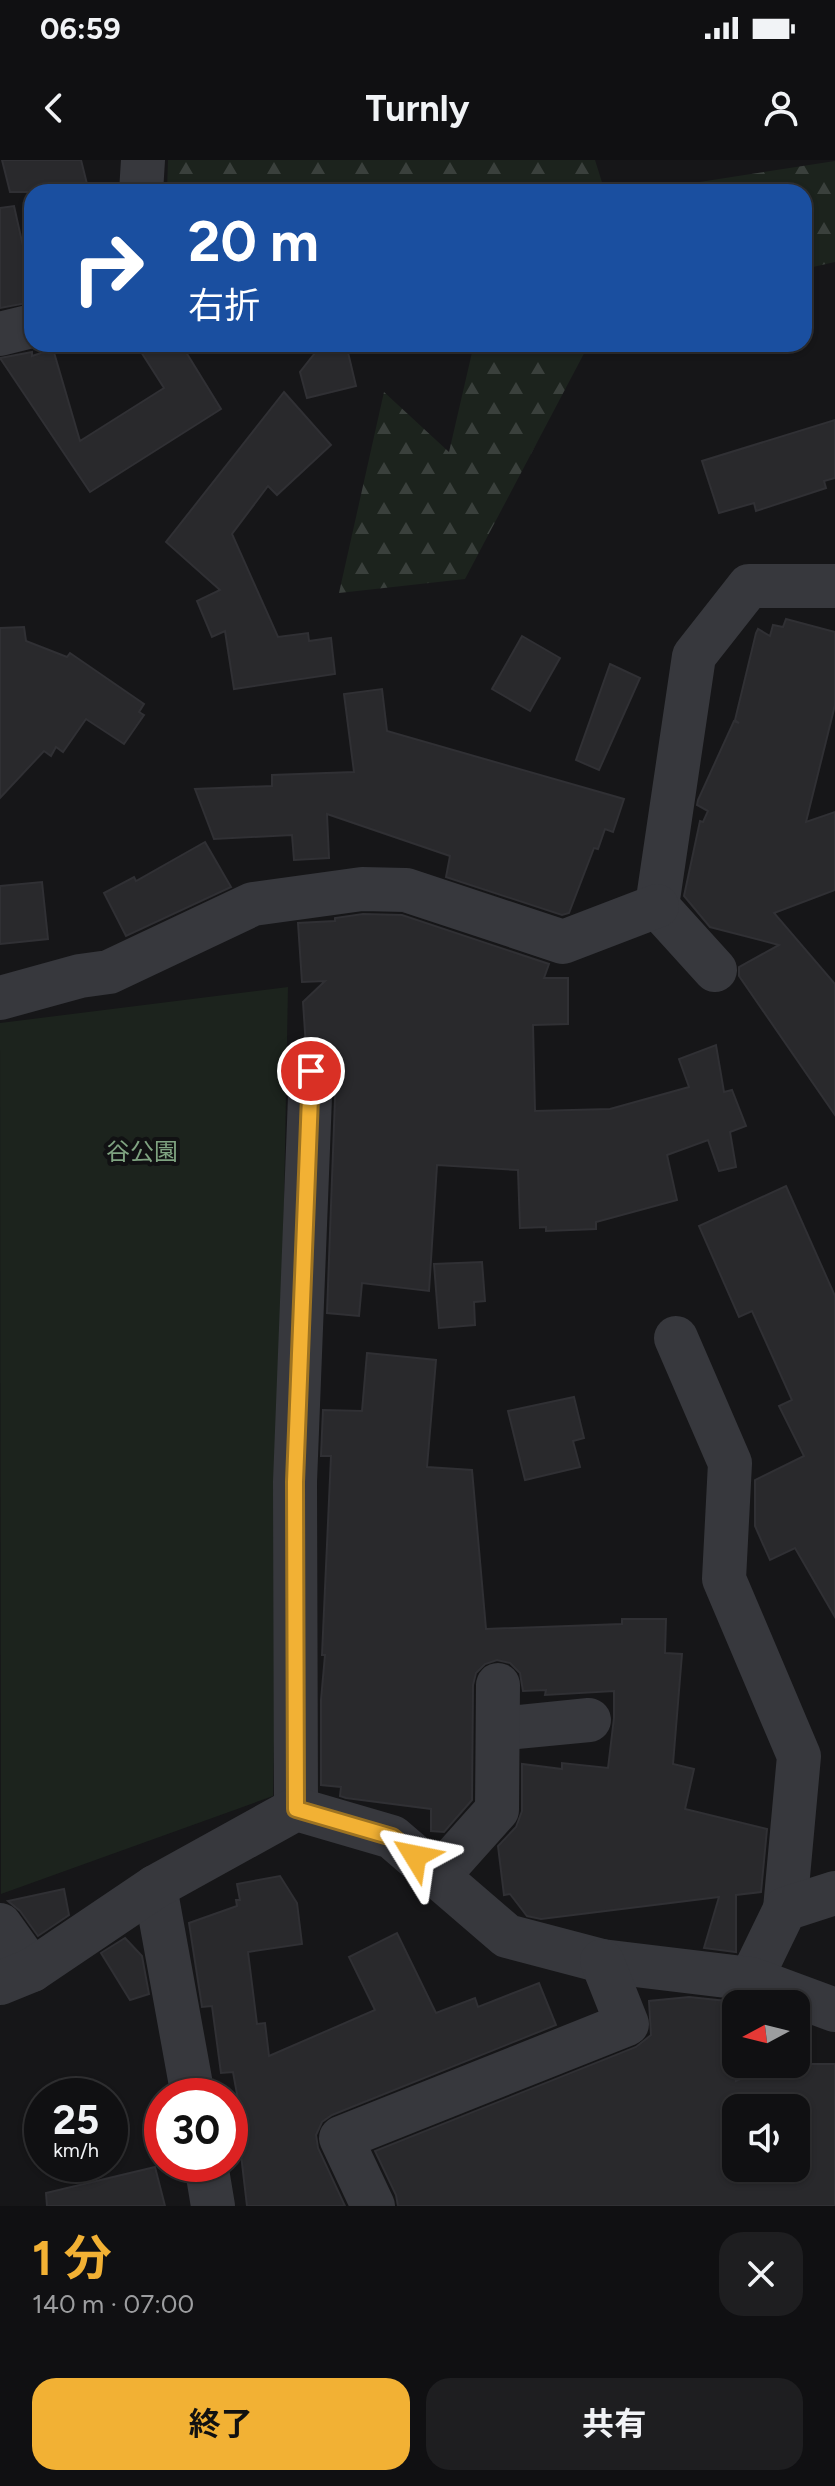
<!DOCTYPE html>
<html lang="ja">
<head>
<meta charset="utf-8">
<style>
  :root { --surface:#101012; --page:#1e1e20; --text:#f1f3f6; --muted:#9c9d9f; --line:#303032; --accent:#f2b134 }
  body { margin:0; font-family:Figtree,"Noto Sans JP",sans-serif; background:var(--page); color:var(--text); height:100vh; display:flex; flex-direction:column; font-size:30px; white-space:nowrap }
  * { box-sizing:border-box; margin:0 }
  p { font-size:26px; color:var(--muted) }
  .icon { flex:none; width:44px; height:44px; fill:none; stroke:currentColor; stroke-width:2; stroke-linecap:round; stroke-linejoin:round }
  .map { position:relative; height:2046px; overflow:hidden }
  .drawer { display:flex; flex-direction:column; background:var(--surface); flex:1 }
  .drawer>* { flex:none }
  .guide { position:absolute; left:24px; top:24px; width:788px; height:168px; border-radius:24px; box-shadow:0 2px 6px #0004,0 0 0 2px var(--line); background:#1a4fa0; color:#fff; overflow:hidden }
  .needle { width:52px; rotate:263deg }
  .controls { position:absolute; left:722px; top:1830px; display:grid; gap:16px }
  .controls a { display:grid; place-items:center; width:88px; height:88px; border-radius:16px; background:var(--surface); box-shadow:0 2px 6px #0004,0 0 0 2px var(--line); font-size:40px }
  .speed { position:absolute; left:24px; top:1918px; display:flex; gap:16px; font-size:40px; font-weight:700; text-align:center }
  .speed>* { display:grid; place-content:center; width:104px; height:104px; border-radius:50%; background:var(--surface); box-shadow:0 2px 6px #0004,0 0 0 2px var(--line); line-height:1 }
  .speed small { font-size:20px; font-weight:400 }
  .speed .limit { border:12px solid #d22; background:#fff; color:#111 }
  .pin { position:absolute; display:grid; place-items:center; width:68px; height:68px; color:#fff; margin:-34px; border:4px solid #fff; border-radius:50%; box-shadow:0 2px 8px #0007 }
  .me { position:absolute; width:88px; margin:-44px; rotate:305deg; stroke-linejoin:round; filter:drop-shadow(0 0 6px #0008) }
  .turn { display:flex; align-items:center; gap:28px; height:168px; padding:0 32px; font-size:36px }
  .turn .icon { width:104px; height:104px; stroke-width:2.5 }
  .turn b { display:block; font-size:56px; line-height:68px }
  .round { display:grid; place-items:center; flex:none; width:84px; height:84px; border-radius:24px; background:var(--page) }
  .head { display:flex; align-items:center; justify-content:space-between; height:136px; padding:0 32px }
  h1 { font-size:48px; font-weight:700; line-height:60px; color:var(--accent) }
  .primary-button { display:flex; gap:16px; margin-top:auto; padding:16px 32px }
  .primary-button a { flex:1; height:92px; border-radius:24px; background:var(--accent); color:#111; font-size:32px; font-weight:700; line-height:92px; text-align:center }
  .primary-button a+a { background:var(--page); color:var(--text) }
  .status { display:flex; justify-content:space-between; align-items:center; height:56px; padding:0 40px; background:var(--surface); direction:ltr }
  .status svg { height:22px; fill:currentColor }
  header { display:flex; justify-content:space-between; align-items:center; height:104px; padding:0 32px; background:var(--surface); font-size:36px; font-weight:700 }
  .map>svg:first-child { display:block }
  .forest { fill:url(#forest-firs) }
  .park { fill:#1c231d }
  .building { fill:#29292c; stroke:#303034; stroke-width:2; fill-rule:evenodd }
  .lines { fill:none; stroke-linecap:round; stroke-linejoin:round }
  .street { stroke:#37383d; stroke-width:44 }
  .route-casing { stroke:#9d7322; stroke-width:20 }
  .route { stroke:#f2b134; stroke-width:14 }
  .labels { text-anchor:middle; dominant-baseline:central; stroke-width:8; stroke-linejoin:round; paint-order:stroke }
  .park-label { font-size:24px; fill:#7fa381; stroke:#111113 }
</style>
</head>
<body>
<div class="status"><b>06:59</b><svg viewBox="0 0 49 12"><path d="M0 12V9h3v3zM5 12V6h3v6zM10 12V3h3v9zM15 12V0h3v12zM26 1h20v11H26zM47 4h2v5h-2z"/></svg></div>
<header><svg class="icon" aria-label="back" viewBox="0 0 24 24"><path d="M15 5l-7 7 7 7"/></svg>Turnly<svg class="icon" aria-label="person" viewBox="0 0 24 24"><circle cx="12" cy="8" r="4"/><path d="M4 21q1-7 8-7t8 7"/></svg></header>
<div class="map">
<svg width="835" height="2046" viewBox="0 0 835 2046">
  <defs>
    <pattern id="forest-firs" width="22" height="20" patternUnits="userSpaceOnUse" patternTransform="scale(2)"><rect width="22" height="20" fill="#1c231d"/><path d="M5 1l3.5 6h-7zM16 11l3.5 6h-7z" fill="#3a403c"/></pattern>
  </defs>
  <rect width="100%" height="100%" fill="#161618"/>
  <!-- forest -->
  <g class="forest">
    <path d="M168 0H595L605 32H167Z"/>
    <path d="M835 1V102L804 109V32H635Z"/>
    <path d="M474 184H589L465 419 339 433 384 232 449 292Z"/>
  </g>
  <!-- park -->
  <path class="park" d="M288 827 273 1636 1 1734 0 863Z"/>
  <!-- building -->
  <g class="building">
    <path d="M2 0H81L89 32H10Z"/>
    <path d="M14 46 32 126V142L0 148V48Z"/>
    <path d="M136 184H181L221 249 90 332 0 198 32 192V196L53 189 80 281 164 228Z"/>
    <path d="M322 184H346L356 226 307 238 300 212Z"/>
    <path d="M284 232 331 285 277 335 268 326 232 374 278 477 308 473 309 481 331 478 335 514 234 529 225 471 212 477 197 441 220 430 166 382Z"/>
    <path d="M835 260V318L824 321 826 328 756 351 754 343 719 353 702 301Z"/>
    <path d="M786 459 835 472V545L806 662 835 652V730L774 753 835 824V955L739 816V807L779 785 710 767 684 736 700 661 703 662 708 651 697 645 698 640 734 561 739 563 735 560 756 473 758 469 770 476 773 465 783 467Z"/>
    <path d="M24 467 26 481 67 497 70 493 144 544 139 552 144 555 124 584 86 559 63 592 56 587 51 596 44 591 0 638V468Z"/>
    <path d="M522 476 560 498 530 551 492 529Z"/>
    <path d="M610 504 640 518 599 610 576 600Z"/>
    <path d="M382 529 387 571 624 639 613 672 605 669 598 689 594 688 569 753 562 755 446 717 450 696 327 654 329 698 294 700 292 675 214 679 195 629 272 626V615L354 612 344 534Z"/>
    <path d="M205 682 231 727 126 776 104 733 134 717 136 721Z"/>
    <path d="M42 722 48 779 0 784V726Z"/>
    <path d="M363 754 402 755 549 804 544 818H568V864L533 865 535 951 610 949 689 927 679 899 716 885 724 932 732 930 746 966 730 972 736 1007 719 1011 708 980 667 995 677 1040 596 1062V1069L546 1071V1067L520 1068 518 1010 437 1005 429 1131 362 1123 359 1156 327 1153 336 912 333 900 325 890 313 886 306 887 303 842 325 821 302 822 298 763 335 761V758Z"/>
    <path d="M786 1026 835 1136V1457L795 1388 770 1400 755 1366V1320L804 1296 779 1246 792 1240 752 1151 739 1157 699 1066Z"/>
    <path d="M482 1102 485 1141 474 1142 475 1165 439 1168 434 1104Z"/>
    <path d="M367 1193 436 1200 427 1307 472 1310 486 1469 622 1464V1459H666L665 1493 682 1494 673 1604 694 1609 685 1649 767 1669 761 1732 736 1735V1792L704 1788 719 1737 541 1759 527 1756 510 1734 504 1735 498 1686 516 1667 522 1651V1604L562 1609V1603L608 1608 614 1558V1531L545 1535 546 1530 523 1531 520 1513 510 1503 497 1500 485 1504 476 1513 473 1525 472 1640 444 1672 431 1671V1649L346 1638 340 1636 341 1627 321 1625V1540L325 1495H322L331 1296H321L323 1250 362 1251Z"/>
    <path d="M574 1237 584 1278 573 1281 580 1307 525 1320 508 1251Z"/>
    <path d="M280 1716 297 1743 302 1784 248 1792 257 1864 265 1863 269 1896 375 1850 349 1797 397 1773 436 1853 475 1838 478 1847 539 1823 556 1865 332 1955 322 1962 316 1975 318 1988 345 2046H247L240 1986 246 1984 233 1912 221 1913 212 1846 202 1847 189 1763 237 1746 236 1740H240L237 1724Z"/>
    <path d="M64 1729 69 1755 38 1776 20 1751 8 1741Z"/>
    <path d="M125 1778 142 1796 149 1834 130 1840 101 1793Z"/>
    <path d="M689 1837 736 1842V1921L774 1904H796V1894L803 1891 809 1904H835V2046H398L396 2035 375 1991 636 1887 651 1875 649 1841ZM736 1948H796V2008H736Z"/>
    <path d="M155 2007 165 2046H47L46 2033Z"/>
  </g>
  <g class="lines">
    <!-- street -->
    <g class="street">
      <path d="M141 32 143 0"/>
      <path d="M0 174 32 166"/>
      <path d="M715 810 657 746 694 496 749 426H835"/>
      <path d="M0 838 80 816 109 812 253 744 362 729 406 730 563 782 657 746"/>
      <path d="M676 1178 730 1303 724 1419 799 1596 785 1749"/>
      <path d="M498 1569 589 1560"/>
      <path d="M296 1649 295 1322 311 911"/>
      <path d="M438 1716 497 1650 498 1525"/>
      <path d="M155 1727 193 1936"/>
      <path d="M0 1765 32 1810"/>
      <path d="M751 1819 785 1749 835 1733"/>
      <path d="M0 1823 32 1810 155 1727 296 1649 392 1677 507 1776 602 1801 751 1819 835 1850"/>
      <path d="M206 2004 213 2046"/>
      <path d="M373 2046 341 1978 627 1864 602 1801"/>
    </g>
  </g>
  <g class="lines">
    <!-- route casing -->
    <g class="route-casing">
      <path id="route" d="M311 911 295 1322 296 1649 392 1677 415 1696"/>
    </g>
    <!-- route -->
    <use href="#route" class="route"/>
  </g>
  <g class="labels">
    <!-- park labels -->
    <g class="park-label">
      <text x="142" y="991">谷公園</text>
    </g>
  </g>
</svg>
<div class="controls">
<a><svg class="needle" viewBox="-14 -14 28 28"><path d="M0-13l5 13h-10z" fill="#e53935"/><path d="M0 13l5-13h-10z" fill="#9c9d9f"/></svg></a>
<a><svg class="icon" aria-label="sound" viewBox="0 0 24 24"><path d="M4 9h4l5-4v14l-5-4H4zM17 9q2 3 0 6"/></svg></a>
</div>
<div class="speed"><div>25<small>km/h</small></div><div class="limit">30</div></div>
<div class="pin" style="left:311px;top:911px;background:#d93025"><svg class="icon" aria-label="arrive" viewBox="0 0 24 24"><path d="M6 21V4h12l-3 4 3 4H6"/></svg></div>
<svg class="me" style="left:415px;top:1696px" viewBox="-20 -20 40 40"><path d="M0-17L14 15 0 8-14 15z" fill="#f2b134" stroke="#fff" stroke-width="4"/></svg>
<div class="guide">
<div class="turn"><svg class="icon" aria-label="right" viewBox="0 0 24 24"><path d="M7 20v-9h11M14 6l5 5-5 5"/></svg><div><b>20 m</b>右折</div></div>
</div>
</div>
<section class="drawer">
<div class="head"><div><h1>1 分</h1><p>140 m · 07:00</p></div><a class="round"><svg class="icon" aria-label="close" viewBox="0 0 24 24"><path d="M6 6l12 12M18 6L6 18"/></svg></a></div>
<div class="primary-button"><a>終了</a><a>共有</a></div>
</section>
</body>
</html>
